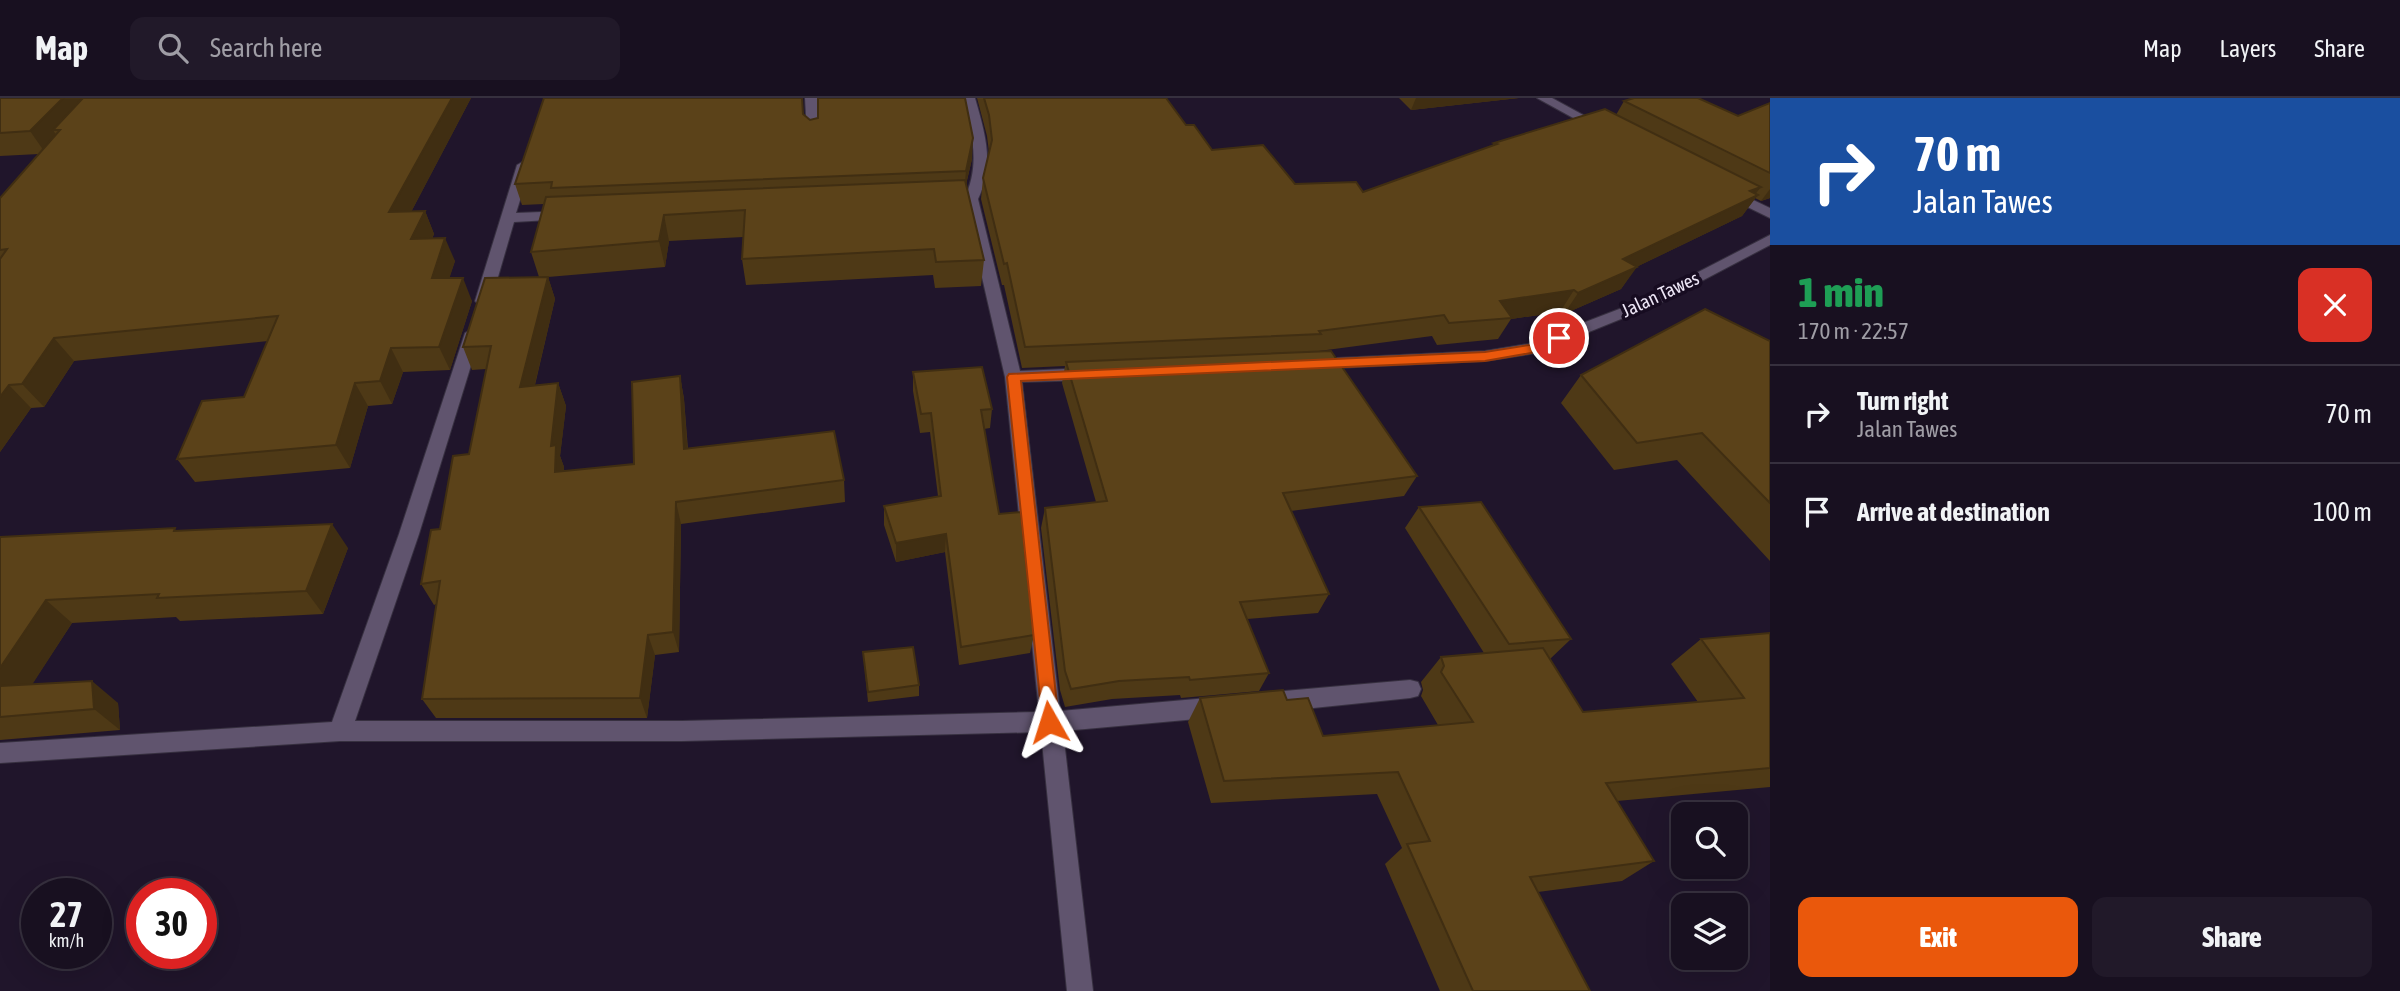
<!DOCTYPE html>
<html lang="en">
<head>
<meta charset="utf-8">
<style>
  :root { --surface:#181020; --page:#211929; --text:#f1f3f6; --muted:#9f9da5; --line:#36303e; --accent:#ea580c }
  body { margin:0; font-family:"Asap Condensed",sans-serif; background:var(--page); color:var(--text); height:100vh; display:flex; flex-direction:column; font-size:26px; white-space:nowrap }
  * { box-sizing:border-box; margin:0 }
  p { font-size:23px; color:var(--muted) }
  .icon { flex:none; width:38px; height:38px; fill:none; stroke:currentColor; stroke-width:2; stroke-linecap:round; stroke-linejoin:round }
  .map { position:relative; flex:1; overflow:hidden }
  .details { display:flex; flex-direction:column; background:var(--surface); width:630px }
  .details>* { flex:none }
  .top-card { background:#1a4fa0; color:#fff; overflow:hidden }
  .tools { position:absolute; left:1671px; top:704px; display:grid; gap:14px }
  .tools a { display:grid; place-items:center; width:77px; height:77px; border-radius:14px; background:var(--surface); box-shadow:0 7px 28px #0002,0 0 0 2px var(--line); font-size:35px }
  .speed { position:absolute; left:21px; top:780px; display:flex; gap:14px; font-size:35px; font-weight:700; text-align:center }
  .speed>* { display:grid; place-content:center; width:91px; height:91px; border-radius:50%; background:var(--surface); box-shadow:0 7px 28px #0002,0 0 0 2px var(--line); line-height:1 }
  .speed small { font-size:18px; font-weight:400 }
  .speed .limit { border:10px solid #d22; background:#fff; color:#111 }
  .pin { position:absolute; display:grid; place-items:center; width:60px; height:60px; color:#fff; margin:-30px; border:4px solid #fff; border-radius:50%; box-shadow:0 2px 7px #0007 }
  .me { position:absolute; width:77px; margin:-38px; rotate:354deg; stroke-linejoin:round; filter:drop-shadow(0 0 5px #0008) }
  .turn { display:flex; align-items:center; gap:24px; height:147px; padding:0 28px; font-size:32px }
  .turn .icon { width:91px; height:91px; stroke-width:2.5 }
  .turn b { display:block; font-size:49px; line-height:60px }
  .round { display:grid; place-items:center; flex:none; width:74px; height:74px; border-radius:14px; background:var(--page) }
  .summary { display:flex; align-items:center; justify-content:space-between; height:119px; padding:0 28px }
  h1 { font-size:42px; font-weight:800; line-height:52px; color:#1e9e55 }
  .button { display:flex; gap:14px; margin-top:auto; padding:14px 28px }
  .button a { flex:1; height:80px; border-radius:14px; background:var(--accent); color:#fff; font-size:28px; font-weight:800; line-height:80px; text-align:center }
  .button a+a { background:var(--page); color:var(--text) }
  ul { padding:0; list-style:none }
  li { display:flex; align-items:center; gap:21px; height:98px; padding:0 28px; border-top:2px solid var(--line) }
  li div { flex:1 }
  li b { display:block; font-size:26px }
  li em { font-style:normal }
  header { display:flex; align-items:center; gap:42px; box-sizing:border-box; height:98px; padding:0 35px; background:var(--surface); border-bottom:2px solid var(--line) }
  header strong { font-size:33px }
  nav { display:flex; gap:38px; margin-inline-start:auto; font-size:24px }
  .search { width:490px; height:63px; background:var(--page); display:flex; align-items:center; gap:18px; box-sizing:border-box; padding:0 24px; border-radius:14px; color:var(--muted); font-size:26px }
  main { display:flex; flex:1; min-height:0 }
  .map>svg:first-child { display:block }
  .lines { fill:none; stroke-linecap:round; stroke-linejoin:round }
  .minor-casing { stroke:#373040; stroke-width:2 }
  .minor { fill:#60546e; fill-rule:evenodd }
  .wall { fill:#4e3916 }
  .shaded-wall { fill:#402e12 }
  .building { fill:#5b4219; stroke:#402e12; stroke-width:2 }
  .route { fill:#ea580c; stroke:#983908; stroke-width:2 }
  .labels { text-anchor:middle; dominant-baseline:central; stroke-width:7; stroke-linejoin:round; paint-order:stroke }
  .street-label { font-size:19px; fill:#ede6f6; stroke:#170c21 }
</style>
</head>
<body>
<header>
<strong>Map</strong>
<div class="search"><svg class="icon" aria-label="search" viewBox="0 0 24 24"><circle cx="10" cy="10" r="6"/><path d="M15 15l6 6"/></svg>Search here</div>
<nav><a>Map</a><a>Layers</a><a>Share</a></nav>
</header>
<main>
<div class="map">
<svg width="1770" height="893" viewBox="0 0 1770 893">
  <rect width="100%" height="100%" fill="#20152b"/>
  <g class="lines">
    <!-- minor casing -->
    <g class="minor-casing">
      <g id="minor">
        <path d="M805 0H817V39L813 40 807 36Z"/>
        <path d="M963 0H975C985 35 995 67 978 101L1020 273 1089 270 1097 276 1089 282 1022 284 1060 613 1219 599 1227 602 1230 609 1227 616 1219 619 1063 633 1093 893H1067L1041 634 682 643H340L0 665V645L332 624 399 436 465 235 473 230 481 235 419 436 355 623H682L1039 614 1005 279 964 101C981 67 972 35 963 0Z"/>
        <path d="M1537 0H1552L1607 30 1605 33H1597Z"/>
        <path d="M524 63 531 67 516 115 567 113 574 117 567 121 514 124 491 203 483 208 478 206 475 203 517 67Z"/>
        <path d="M1728 90 1770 110V120L1723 97 1721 94Z"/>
        <path d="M1770 137V147L1658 206 1537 255 1485 263 1315 271 1307 266 1315 261 1485 253 1528 246 1648 200Z"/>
        <path d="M1410 582 1418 584 1421 591 1418 598 1410 600 1284 613 1276 610 1273 603 1276 596 1284 593Z"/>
      </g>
    </g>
    <!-- minor -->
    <use href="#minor" class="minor"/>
  </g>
  <!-- wall -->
  <g class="wall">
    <path d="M0 0H471L411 114 425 113 434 136 432 141 455 163 449 180 472 203 450 272 403 274 392 306 368 308 350 370 195 384 177 361 244 299 268 243 74 263 44 309 31 310 0 354V100L39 56 0 58Z"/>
    <path d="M977 0H1166L1186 27 1212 52 1295 86 1363 94 1492 48 1494 45 1616 17 1624 3 1738 18 1770 5V100L1761 103 1755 100 1742 118 1636 169 1621 191 1564 216 1560 214 1511 221 1498 241 1437 247 1432 238 1319 253 1417 378 1404 398 1291 413 1329 496 1318 515 1247 521 1269 575 1259 593 1181 600 1180 597 1112 601 1065 609 1060 592 1041 430 1045 410 1096 404 1062 285 1065 268 1022 270 1004 187H1002L981 101 983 80 989 54 987 38Z"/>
    <path d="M1399 0H1519L1411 12Z"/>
    <path d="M803 16 810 22 972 61 966 87 984 162 981 188 935 190 933 177 746 187 742 161 743 139 669 143 665 169 548 179 555 201 535 287 558 285 566 308 560 358 564 369V374L634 366 680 278 684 301 688 351 844 382 845 404 681 426 679 554 655 557 647 620H436L422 601 436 506 434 507 421 486 440 431 469 356 486 271 472 272 463 249 539 179 531 154 544 106 522 107 515 86Z"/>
    <path d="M1770 243V463L1677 362 1614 372 1561 305 1581 277Z"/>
    <path d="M913 274 992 311 990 330 984 331 999 416 1034 537 1030 555 959 567 945 454 896 464 884 427V408L938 398 930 334 920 335 913 293Z"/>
    <path d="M1419 409 1571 541 1550 561 1583 614 1698 604 1671 566 1701 541 1770 535V689L1617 703 1654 763 1622 783 1538 794 1590 893H1440L1385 766 1402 750 1377 696 1211 705 1188 624 1200 600 1287 602 1323 638 1438 627 1421 598 1423 592 1421 584 1441 559 1484 555 1405 430Z"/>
    <path d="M177 433 348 450 323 516 180 523 176 519 72 525 32 586 118 605 120 632 0 642V439Z"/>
    <path d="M863 554 919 587V598L868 604Z"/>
  </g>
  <!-- shaded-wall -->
  <g class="shaded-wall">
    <path d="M63 0H98L60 32H53L59 41 46 56 30 33Z"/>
    <path d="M452 0H471L399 137 389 114Z"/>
    <path d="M1416 0H1519L1411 12Z"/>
    <path d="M973 40 972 61 964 94 966 73Z"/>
    <path d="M1761 89 1753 99 1758 97 1742 118 1624 175 1637 169 1621 191 1564 216 1578 195 1623 161 1750 93Z"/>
    <path d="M1770 91V100L1761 103Z"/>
    <path d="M425 113 434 136 421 164 411 141Z"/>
    <path d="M664 117 669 143 665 169 659 143Z"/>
    <path d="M445 140 455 163 442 203 432 180Z"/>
    <path d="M548 179 555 201 529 311 520 289Z"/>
    <path d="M463 180 472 203 450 272 439 249Z"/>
    <path d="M1574 192 1560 214 1511 221 1512 220 1500 203Z"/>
    <path d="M54 240 74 263 44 309 22 286Z"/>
    <path d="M391 250 403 274 392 306 380 283Z"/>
    <path d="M680 278 684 301 689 373 684 351Z"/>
    <path d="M355 285 368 308 350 370 336 347Z"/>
    <path d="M558 285 566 308 560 358 564 369 563 396 555 374 551 348Z"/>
    <path d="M9 287 31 310 0 354V299Z"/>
    <path d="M676 404 681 426 679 554 673 534Z"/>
    <path d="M332 426 348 450 323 516 306 493Z"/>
    <path d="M946 436 945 454 896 464V445Z"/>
    <path d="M46 502 72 525 17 610 0 598V570Z"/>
    <path d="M648 537 655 557 647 620 640 600Z"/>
    <path d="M92 583 118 605 120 632 94 611Z"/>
  </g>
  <!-- building -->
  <g class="building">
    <path d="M0 0H63L30 33 0 35Z"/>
    <path d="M83 0H452L389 114 425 113 411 141 445 140 432 180H463L439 249 391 250 380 283 355 285 336 347 177 361 202 303 244 299 278 218 54 240 22 286 9 287 0 299V161L7 151 0 152V100L60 32H53Z"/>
    <path d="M544 0H802L803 16 810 22 818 20V0H965L973 40 966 73 551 90 552 84 515 86Z"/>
    <path d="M984 0H1166L1186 27H1194L1212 52 1263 47 1295 86 1356 84 1363 94 1497 46 1494 45 1605 11 1761 89 1750 93 1758 97 1623 161 1637 169 1578 195 1574 192 1500 203 1512 220 1449 225 1444 217 1319 233 1321 236 1025 249 1007 165 1004 166 983 80 992 42 989 17Z"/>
    <path d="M1634 0H1698L1738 18 1770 5V75L1624 3Z"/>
    <path d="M965 82 984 162 936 164 934 151 742 161 745 112 664 117 659 143 531 154 546 99Z"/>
    <path d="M548 179 520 289 558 285 551 348 556 347 555 374 634 366 632 284 680 278 684 351 834 333 844 382 676 404 673 534 648 537 640 600 422 601 440 483 421 486 431 432 440 431 453 358 469 356 491 248 463 249 485 180Z"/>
    <path d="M1705 211 1770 243V405L1702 335 1637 345 1581 277Z"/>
    <path d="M1331 253 1417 378 1283 395 1329 496 1240 504 1269 575 1190 582 1189 579 1119 583 1071 591 1065 573 1045 410 1107 403 1066 264Z"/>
    <path d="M982 269 992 311 981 312 999 416 1021 414 1034 537 961 549 946 436 896 445 884 408 941 398 931 315 921 316 913 274Z"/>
    <path d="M1481 404 1571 541 1509 546 1419 409Z"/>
    <path d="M332 426 306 493 157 500 159 496 46 502 0 570V439L175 430 174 433Z"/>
    <path d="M1770 535V670L1606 685 1654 763 1530 779 1590 893H1473L1407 746 1430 743 1398 674 1224 683 1200 600 1283 592 1287 602 1308 600 1323 638 1473 624 1441 574 1444 568 1441 559 1543 550 1583 614 1744 600 1701 541Z"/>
    <path d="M913 549 919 587 868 594 863 554Z"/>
    <path d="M92 583 94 611 0 619V588Z"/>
  </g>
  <!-- route -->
  <path class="route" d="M1559 236 1566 240 1564 243 1531 255 1485 263 1021 283 1059 624 1056 630 1049 632 1043 630 1007 279 1009 276 1485 254 1529 247Z"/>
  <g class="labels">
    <!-- street labels -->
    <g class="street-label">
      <text transform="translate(1660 196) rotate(-25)">Jalan Tawes</text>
    </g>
  </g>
</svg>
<div class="tools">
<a><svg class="icon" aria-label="search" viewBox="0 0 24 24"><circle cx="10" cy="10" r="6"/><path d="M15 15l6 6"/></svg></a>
<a><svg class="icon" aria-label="layers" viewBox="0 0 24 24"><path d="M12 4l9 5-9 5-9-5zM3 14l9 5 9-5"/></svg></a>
</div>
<div class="speed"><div>27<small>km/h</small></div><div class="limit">30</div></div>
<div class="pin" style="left:1559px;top:240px;background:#d93025"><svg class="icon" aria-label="arrive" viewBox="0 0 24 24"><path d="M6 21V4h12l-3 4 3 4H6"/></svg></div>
<svg class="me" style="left:1049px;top:624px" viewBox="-20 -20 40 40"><path d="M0-17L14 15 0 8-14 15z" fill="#ea580c" stroke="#fff" stroke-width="4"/></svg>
</div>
<section class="details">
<div class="top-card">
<div class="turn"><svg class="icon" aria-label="right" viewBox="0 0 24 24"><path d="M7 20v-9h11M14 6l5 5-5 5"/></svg><div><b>70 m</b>Jalan Tawes</div></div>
</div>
<div class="summary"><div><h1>1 min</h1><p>170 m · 22:57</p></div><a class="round" style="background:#d93025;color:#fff"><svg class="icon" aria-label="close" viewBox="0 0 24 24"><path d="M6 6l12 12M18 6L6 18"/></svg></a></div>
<ul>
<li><svg class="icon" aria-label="right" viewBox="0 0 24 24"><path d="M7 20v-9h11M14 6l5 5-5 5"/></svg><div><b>Turn right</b><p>Jalan Tawes</p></div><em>70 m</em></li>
<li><svg class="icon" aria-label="arrive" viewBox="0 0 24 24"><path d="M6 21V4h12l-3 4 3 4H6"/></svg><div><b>Arrive at destination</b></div><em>100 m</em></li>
</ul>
<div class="button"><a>Exit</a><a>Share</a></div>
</section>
</main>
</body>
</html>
